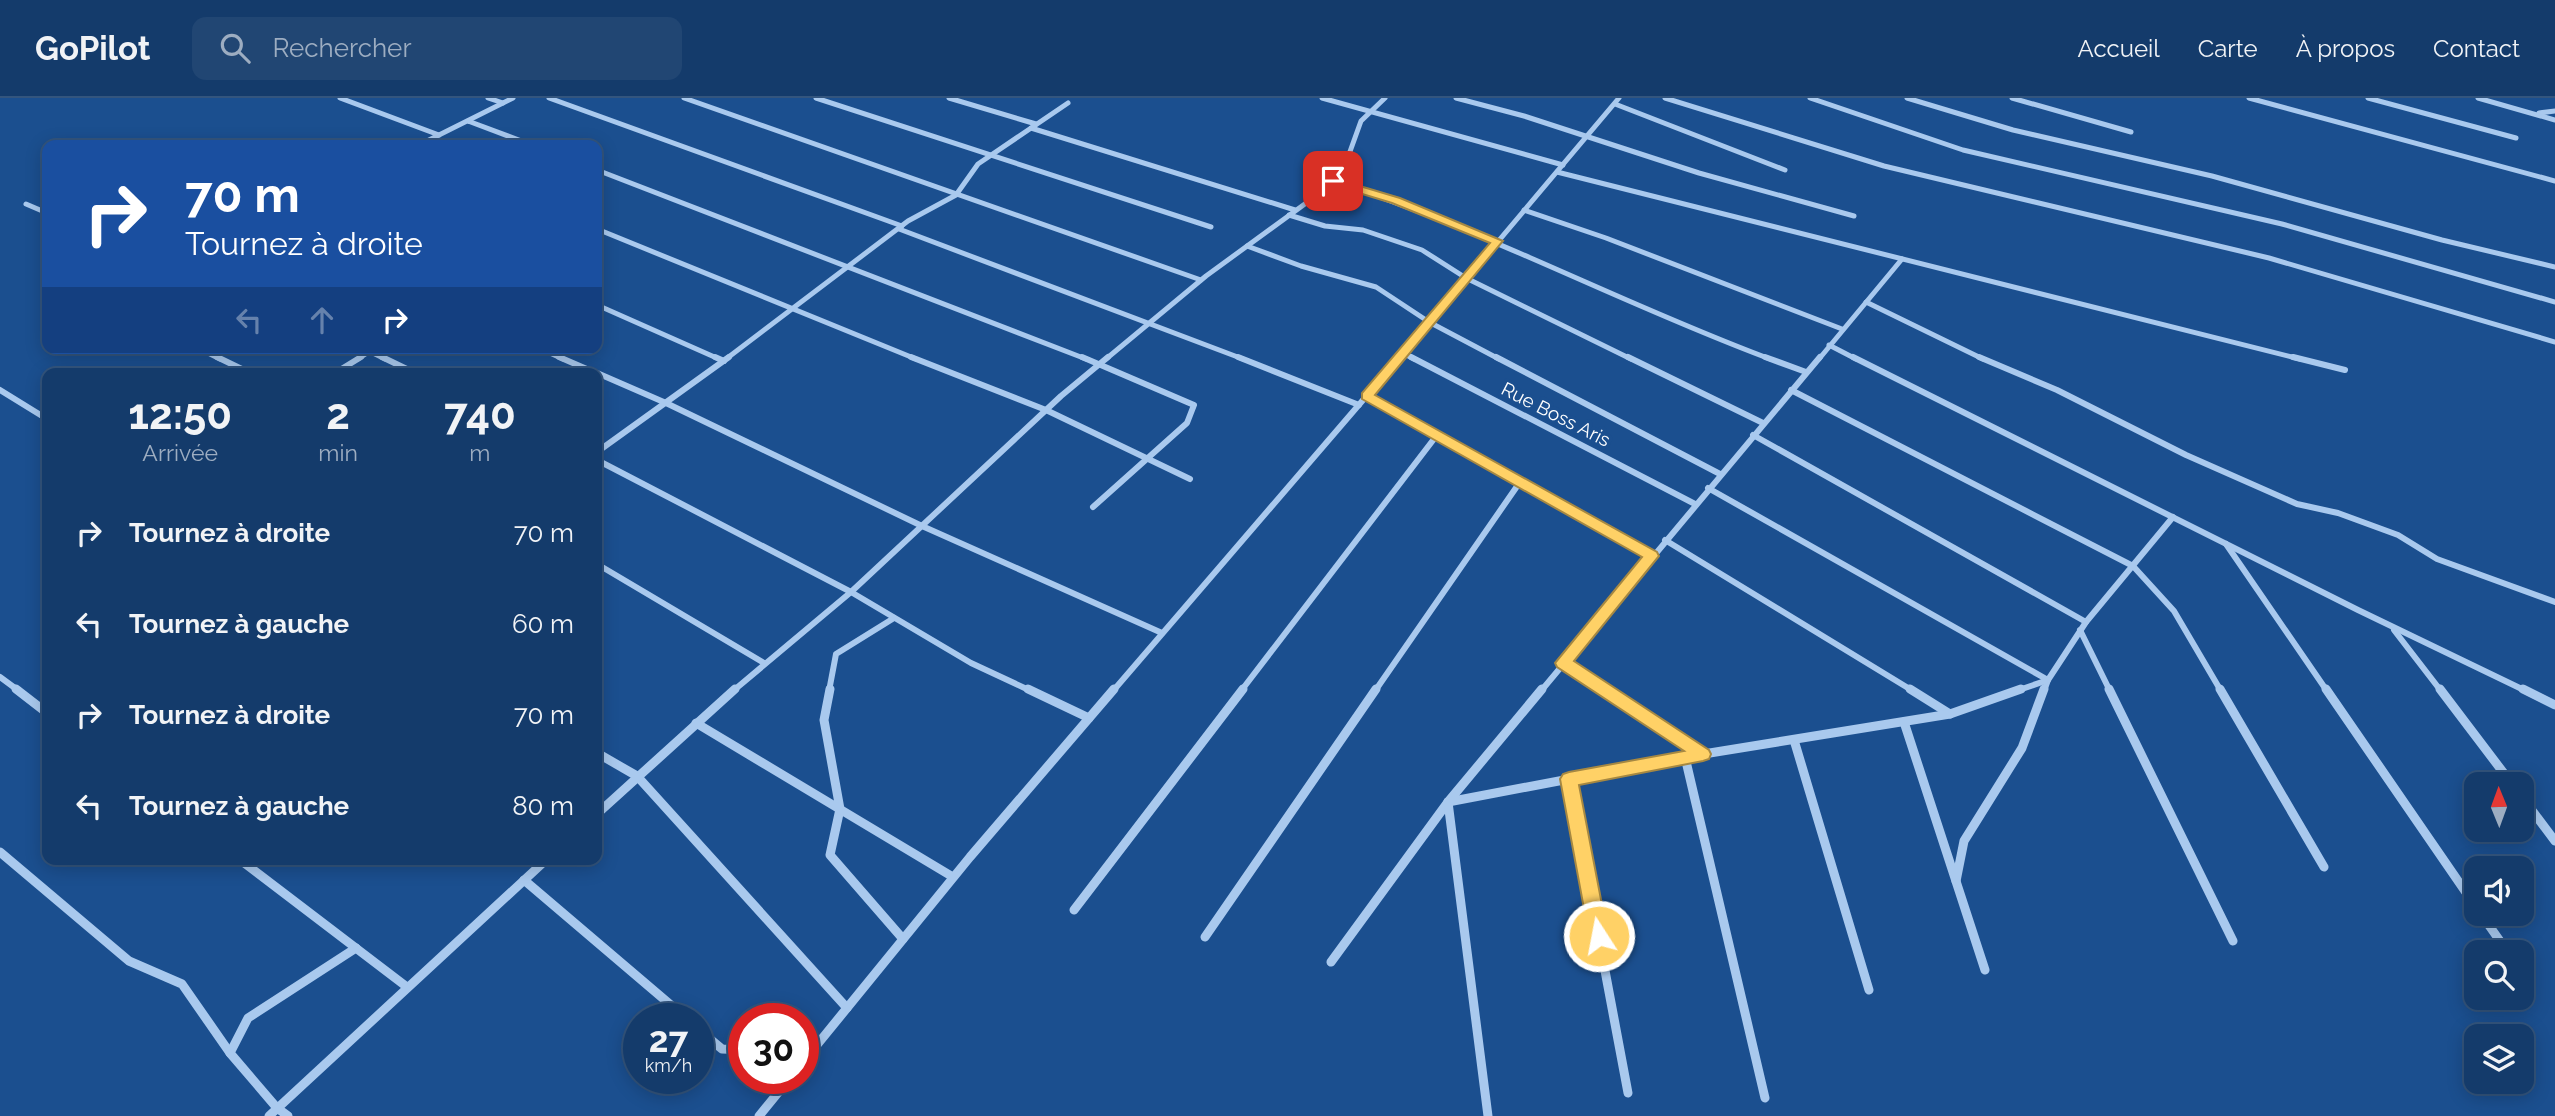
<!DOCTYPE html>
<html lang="fr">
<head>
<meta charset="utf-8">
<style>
  :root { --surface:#143b6b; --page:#214673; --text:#f1f3f6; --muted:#9dadc1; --line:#33557e }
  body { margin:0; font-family:Raleway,sans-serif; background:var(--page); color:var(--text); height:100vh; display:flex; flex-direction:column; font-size:26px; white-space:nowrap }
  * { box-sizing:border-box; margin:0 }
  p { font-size:23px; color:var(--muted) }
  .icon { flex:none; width:38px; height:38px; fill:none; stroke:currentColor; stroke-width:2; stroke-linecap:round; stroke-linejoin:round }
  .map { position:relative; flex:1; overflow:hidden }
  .sheet { position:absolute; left:42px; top:270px; width:560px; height:497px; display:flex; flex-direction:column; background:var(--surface); border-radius:14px; box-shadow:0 4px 18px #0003,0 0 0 2px var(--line) }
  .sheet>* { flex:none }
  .top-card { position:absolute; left:42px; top:42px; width:560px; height:214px; border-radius:14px; box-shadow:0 4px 18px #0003,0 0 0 2px var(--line); background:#1a4fa0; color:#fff; overflow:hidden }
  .needle { width:46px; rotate:359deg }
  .tools { position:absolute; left:2464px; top:674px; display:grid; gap:14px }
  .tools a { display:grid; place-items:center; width:70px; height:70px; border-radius:14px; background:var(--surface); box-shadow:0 4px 18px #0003,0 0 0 2px var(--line); font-size:35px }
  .speed { position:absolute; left:623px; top:905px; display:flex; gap:14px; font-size:35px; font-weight:700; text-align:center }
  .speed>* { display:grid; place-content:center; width:91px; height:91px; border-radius:50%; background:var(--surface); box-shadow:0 4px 18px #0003,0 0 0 2px var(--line); line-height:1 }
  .speed small { font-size:18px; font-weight:400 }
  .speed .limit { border:10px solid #d22; background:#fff; color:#111 }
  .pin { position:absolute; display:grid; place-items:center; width:60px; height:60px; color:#fff; margin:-30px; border-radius:14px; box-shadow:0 4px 10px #0006 }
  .me { position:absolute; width:77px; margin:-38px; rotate:349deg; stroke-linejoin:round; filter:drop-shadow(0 0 5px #0008) }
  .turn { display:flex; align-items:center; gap:24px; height:147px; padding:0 28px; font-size:32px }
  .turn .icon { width:91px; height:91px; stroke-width:2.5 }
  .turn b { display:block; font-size:49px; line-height:60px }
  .lanes { display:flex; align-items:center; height:66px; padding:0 28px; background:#0003; justify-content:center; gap:35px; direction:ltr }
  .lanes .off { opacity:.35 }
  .eta { display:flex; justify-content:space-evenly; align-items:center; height:119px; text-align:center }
  .eta b { font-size:42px; font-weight:700; line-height:49px }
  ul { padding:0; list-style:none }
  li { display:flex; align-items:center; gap:21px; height:91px; padding:0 28px }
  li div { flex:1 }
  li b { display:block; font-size:26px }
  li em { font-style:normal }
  header { display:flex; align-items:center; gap:42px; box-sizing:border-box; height:98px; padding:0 35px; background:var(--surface); border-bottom:2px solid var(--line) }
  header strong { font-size:33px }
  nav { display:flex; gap:38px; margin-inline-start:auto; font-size:24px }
  .search { width:490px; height:63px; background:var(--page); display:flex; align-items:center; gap:18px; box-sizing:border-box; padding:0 24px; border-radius:14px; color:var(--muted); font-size:26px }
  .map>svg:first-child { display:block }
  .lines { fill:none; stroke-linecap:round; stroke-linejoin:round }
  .street-far2 { stroke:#a9c9ee; stroke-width:5 }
  .street-far1 { stroke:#a9c9ee; stroke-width:6 }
  .street { stroke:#a9c9ee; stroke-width:9 }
  .route { fill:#ffd166; stroke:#a68842; stroke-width:2 }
  .labels { text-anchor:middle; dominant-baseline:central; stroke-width:7; stroke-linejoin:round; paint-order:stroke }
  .street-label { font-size:19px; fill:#fff; stroke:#1b4f8f }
</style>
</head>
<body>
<header>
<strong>GoPilot</strong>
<div class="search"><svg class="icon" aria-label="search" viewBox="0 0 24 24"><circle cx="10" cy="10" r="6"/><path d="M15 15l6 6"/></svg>Rechercher</div>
<nav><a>Accueil</a><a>Carte</a><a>À propos</a><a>Contact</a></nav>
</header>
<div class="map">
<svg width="2555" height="1018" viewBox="0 0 2555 1018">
  <rect width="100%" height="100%" fill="#1b4f8f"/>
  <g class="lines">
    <!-- street-far2 -->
    <g class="street-far2">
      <path d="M340 0 439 37"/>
      <path d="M488 0 503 5"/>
      <path d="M549 0 902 128"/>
      <path d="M684 0 1201 182"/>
      <path d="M816 0 1211 129"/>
      <path d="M949 0 1036 26"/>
      <path d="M1322 0 1563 67"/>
      <path d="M1456 0 1524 18 1699 75 1854 118"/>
      <path d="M1665 0 1884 68 2269 160 2555 244"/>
      <path d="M1810 0 1963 52 2282 126 2555 204"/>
      <path d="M1907 0 2013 32 2212 78 2442 142 2555 169"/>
      <path d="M2012 0 2131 34"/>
      <path d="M2249 0 2555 83"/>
      <path d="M2368 0 2516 40"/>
      <path d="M2478 0 2555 22"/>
      <path d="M1615 6 1785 72"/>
      <path d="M2539 15 2555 13"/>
      <path d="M468 23 532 47"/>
      <path d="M1031 30 1295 112"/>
      <path d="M419 47 513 0"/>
      <path d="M597 72 1086 261"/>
      <path d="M1557 74 2300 261"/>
      <path d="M1333 83C1483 131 1622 206 1770 261"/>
      <path d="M26 106 47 115"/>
      <path d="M1524 112 1606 140 1842 231"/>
      <path d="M1289 117 1325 128 1363 132 1422 152 1466 180 1631 261"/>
      <path d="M597 131 916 261"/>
      <path d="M899 131 1243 261"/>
      <path d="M1247 148 1301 168 1376 189 1429 224 1499 261"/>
      <path d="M1866 204 1983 261"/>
      <path d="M597 207 719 261"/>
      <path d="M1829 247 1856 261"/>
      <path d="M198 250 220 261"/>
      <path d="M363 250 385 261"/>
      <path d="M539 250 563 261"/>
      <path d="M1403 255 1414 261"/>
      <path d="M358 261 370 253"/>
      <path d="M726 261 908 123 956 97 978 66 1068 5"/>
      <path d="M1106 261 1206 178 1324 92 1343 73 1361 23 1385 0"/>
      <path d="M1399 261 1619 0"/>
      <path d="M1819 261 1902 161"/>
    </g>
    <!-- street-far1 -->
    <g class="street-far1">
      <path d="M217 259 250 275"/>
      <path d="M382 259 415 275"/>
      <path d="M559 259 596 275"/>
      <path d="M715 259 724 263"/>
      <path d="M911 259 1046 312 1190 381"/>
      <path d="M1082 259 1194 307 1187 325 1093 409"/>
      <path d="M1238 259 1359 307"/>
      <path d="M1411 259 1695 406"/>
      <path d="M1496 259 1720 376"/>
      <path d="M1628 259 1763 325"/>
      <path d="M1765 259 1806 274"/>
      <path d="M1853 259 2358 512 2526 593"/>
      <path d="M1979 259 2057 292 2186 357 2297 406 2338 415 2398 437 2437 461 2555 504"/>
      <path d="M2293 259 2345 272"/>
      <path d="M335 275 361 259"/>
      <path d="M597 275 666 305 922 428 1162 535"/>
      <path d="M0 292 47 321"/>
      <path d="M1791 292 2133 468 2174 513 2221 593"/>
      <path d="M1367 298 1652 458"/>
      <path d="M1753 337 2086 524"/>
      <path d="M597 354 729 259"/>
      <path d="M597 362 851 494 971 565 1031 593"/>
      <path d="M1708 390 2048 582 2044 593"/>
      <path d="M1665 442 1913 593"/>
      <path d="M2226 446 2327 593"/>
      <path d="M597 466 764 565"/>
      <path d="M2080 532 2110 593"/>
      <path d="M2394 532 2441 593"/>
      <path d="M1563 565 1606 593"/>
      <path d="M0 579 19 593"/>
      <path d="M733 593 851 494 1061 298 1108 259"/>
      <path d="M829 593 836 556 894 520"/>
      <path d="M1113 593 1400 259"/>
      <path d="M1241 593 1437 337"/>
      <path d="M1375 593 1520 384"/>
      <path d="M1541 593 1820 259"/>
      <path d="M2016 593 2048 582 2086 524 2173 419"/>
    </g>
    <!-- street -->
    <g class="street">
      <path d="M16 591 47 615"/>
      <path d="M830 591 824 622 840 711 830 757 903 841"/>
      <path d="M1028 591 1089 620"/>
      <path d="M1604 591 1703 656"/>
      <path d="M1910 591 1950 616"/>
      <path d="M2109 591 2233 843"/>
      <path d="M2220 591 2324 769"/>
      <path d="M2326 591 2476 809"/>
      <path d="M2440 591 2512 686"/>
      <path d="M2523 591 2555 607"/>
      <path d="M1904 624 1985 872"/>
      <path d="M696 625 953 779"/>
      <path d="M1794 642 1869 892"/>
      <path d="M597 655 637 678 847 910"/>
      <path d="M1685 659 1765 1000"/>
      <path d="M1569 681 1628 995"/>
      <path d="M2522 699 2555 743"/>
      <path d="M597 716 735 591"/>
      <path d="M0 754 129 863 182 886 230 955"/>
      <path d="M239 761 407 889"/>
      <path d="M524 782 686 920"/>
      <path d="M1956 783 1964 743 2022 650 2044 591"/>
      <path d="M1074 812 1243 591"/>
      <path d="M2481 816 2507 853"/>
      <path d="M1205 839 1376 591"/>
      <path d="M1331 864 1448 704 1542 591"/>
      <path d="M698 931 722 951 744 952"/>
      <path d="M803 964 970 759 1114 591"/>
      <path d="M269 1018 547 761"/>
      <path d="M288 1018 277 1010 230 955 248 920 356 850"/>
      <path d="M759 1018 790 980"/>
      <path d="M1488 1018 1448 704 1685 659 1950 616 2021 591"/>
    </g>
  </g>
  <!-- route -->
  <path class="route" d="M1333 80 1400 100 1503 143 1375 297 1657 454 1659 458 1574 563 1709 652 1711 656 1709 661 1703 663 1579 687 1608 838 1606 844 1599 847 1592 844 1589 838 1560 681 1563 676 1569 674 1684 653 1557 569 1555 565 1642 459 1362 301V295L1490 145 1392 105 1329 86 1328 83Z"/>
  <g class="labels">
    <!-- street labels -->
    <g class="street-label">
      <text transform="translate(1556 316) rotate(27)">Rue Boss Aris</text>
    </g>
  </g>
</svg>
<div class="tools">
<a><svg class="needle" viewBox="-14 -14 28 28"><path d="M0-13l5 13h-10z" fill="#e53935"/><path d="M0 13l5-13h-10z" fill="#9dadc1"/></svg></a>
<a><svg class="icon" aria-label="sound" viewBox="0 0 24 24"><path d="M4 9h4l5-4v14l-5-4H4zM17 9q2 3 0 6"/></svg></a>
<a><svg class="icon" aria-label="search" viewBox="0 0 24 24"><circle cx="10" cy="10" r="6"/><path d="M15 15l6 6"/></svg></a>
<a><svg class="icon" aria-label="layers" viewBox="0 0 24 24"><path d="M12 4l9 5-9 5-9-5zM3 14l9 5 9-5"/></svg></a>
</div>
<div class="speed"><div>27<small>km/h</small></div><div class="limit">30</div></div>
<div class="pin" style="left:1333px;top:83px;background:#d93025"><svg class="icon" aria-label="arrive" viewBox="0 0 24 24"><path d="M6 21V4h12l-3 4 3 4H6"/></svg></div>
<svg class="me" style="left:1599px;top:838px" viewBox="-20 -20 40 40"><circle r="17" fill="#ffd166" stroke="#fff" stroke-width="3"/><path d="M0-11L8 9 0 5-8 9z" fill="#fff"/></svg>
<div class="top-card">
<div class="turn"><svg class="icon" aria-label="right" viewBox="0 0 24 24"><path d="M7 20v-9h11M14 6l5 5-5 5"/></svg><div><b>70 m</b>Tournez à droite</div></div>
<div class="lanes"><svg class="icon off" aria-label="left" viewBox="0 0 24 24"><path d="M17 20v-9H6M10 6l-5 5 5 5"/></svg><svg class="icon off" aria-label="ahead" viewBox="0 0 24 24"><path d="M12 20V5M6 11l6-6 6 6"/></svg><svg class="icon" aria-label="right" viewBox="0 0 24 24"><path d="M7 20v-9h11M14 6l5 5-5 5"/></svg></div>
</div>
<section class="sheet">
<div class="eta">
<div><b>12:50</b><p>Arrivée</p></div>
<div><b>2</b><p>min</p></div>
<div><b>740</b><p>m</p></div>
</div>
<ul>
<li><svg class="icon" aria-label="right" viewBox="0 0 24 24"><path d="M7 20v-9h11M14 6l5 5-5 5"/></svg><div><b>Tournez à droite</b></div><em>70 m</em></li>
<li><svg class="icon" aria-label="left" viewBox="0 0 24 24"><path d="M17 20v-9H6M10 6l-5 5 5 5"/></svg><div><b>Tournez à gauche</b></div><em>60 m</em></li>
<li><svg class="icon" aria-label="right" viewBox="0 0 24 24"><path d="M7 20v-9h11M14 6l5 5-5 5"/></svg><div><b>Tournez à droite</b></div><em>70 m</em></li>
<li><svg class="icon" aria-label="left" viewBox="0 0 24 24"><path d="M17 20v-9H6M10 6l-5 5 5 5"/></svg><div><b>Tournez à gauche</b></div><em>80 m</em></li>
</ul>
</section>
</div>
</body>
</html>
